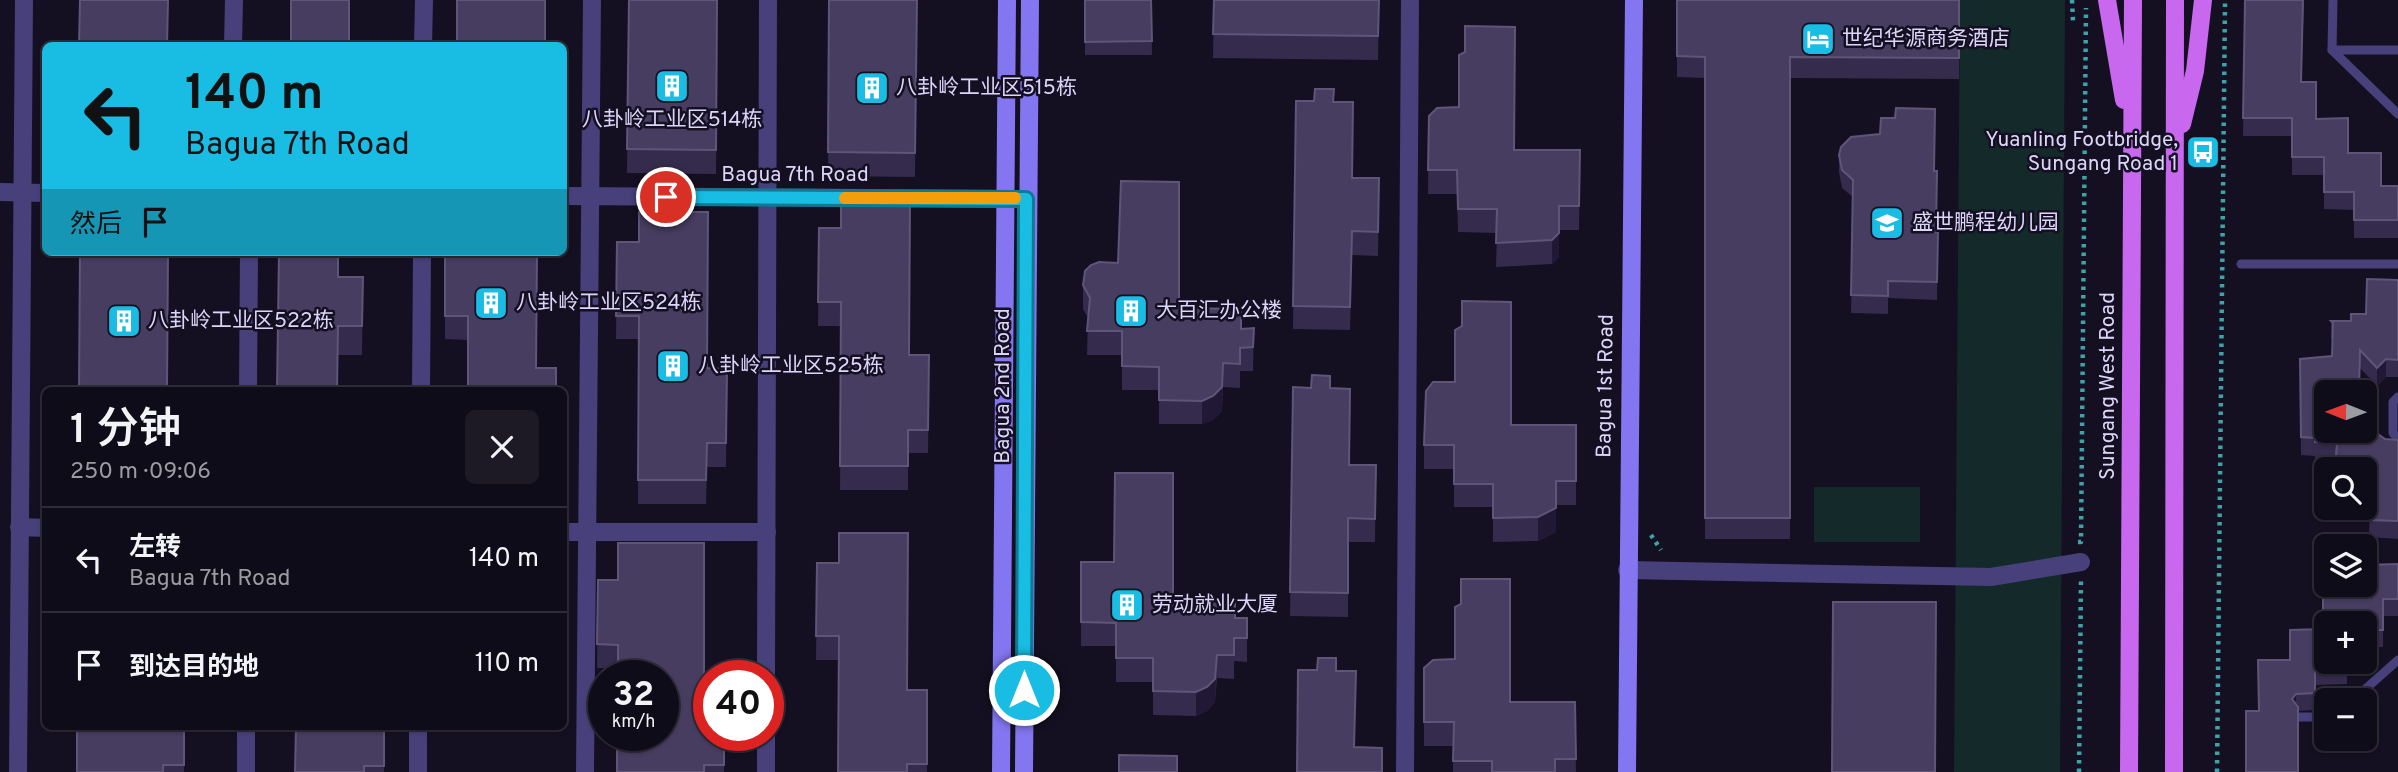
<!DOCTYPE html>
<html lang="zh">
<head>
<meta charset="utf-8">
<style>
  :root { --surface:#0f0c19; --page:#1d1a26; --text:#f1f3f6; --muted:#9b9ba2; --line:#2f2c38 }
  body { margin:0; font-family:Overpass,"Noto Sans SC",sans-serif; background:var(--page); color:var(--text); height:100vh; display:flex; flex-direction:column; font-size:26px; white-space:nowrap }
  * { box-sizing:border-box; margin:0 }
  p { font-size:23px; color:var(--muted) }
  .icon { flex:none; width:38px; height:38px; fill:none; stroke:currentColor; stroke-width:2; stroke-linecap:round; stroke-linejoin:round }
  .map { position:relative; flex:1; overflow:hidden }
  .side { position:absolute; left:42px; top:387px; width:525px; height:343px; display:flex; flex-direction:column; background:var(--surface); border-radius:10px; box-shadow:0 2px 5px #0004,0 0 0 2px var(--line) }
  .side>* { flex:none }
  .guide { position:absolute; left:42px; top:42px; width:525px; height:214px; border-radius:10px; box-shadow:0 2px 5px #0004,0 0 0 2px var(--line); background:#19bce2; color:#111; overflow:hidden }
  .needle { width:46px; rotate:271deg }
  .tools { position:absolute; left:2314px; top:380px; display:grid; gap:14px }
  .tools a { display:grid; place-items:center; width:63px; height:63px; border-radius:10px; background:var(--surface); box-shadow:0 2px 5px #0004,0 0 0 2px var(--line); font-size:35px }
  .speed { position:absolute; left:588px; top:660px; display:flex; gap:14px; font-size:35px; font-weight:700; text-align:center }
  .speed>* { display:grid; place-content:center; width:91px; height:91px; border-radius:50%; background:var(--surface); box-shadow:0 2px 5px #0004,0 0 0 2px var(--line); line-height:1 }
  .speed small { font-size:18px; font-weight:400 }
  .speed .limit { border:10px solid #d22; background:#fff; color:#111 }
  .pin { position:absolute; display:grid; place-items:center; width:60px; height:60px; color:#fff; margin:-30px; border:4px solid #fff; border-radius:50%; box-shadow:0 2px 7px #0007 }
  .me { position:absolute; width:77px; margin:-38px; rotate:0deg; stroke-linejoin:round; filter:drop-shadow(0 0 5px #0008) }
  .turn { display:flex; align-items:center; gap:24px; height:147px; padding:0 28px; font-size:32px }
  .turn .icon { width:91px; height:91px; stroke-width:2.5 }
  .turn b { display:block; font-size:49px; line-height:60px }
  .then { display:flex; align-items:center; height:66px; padding:0 28px; background:#0003; gap:14px; font-size:26px }
  .round { display:grid; place-items:center; flex:none; width:74px; height:74px; border-radius:10px; background:var(--page) }
  .summary { display:flex; align-items:center; justify-content:space-between; height:119px; padding:0 28px }
  h1 { font-size:42px; font-weight:600; line-height:52px }
  ul { padding:0; list-style:none }
  li { display:flex; align-items:center; gap:21px; height:105px; padding:0 28px; border-top:2px solid var(--line) }
  li div { flex:1 }
  li b { display:block; font-size:26px }
  li em { font-style:normal }
  .map>svg:first-child { display:block }
  .green { fill:#14292a }
  .lines { fill:none; stroke-linecap:round; stroke-linejoin:round }
  .path { stroke:#3ca4a8; stroke-width:4.5; stroke-dasharray:3.5 5; stroke-linecap:butt }
  .lane { stroke:#48407b; stroke-width:9 }
  .street { stroke:#48407b; stroke-width:18 }
  .secondary { stroke:#8476f0; stroke-width:18 }
  .primary { stroke:#c868ee; stroke-width:18 }
  .wall { fill:#352b4d }
  .shaded-wall { fill:#201834 }
  .building { fill:#473d60; stroke:#5e5578; stroke-width:2 }
  .route-casing { stroke:#107a93; stroke-width:18 }
  .route { stroke:#19bce2; stroke-width:12 }
  .slow { stroke:#f59e0b; stroke-width:12 }
  .labels { text-anchor:middle; dominant-baseline:central; stroke-width:5; stroke-linejoin:round; paint-order:stroke }
  .poi-label { font-size:21px; fill:#dcd5fa; stroke:#141021; text-anchor:start }
  .street-label { font-size:21px; fill:#dcd5fa; stroke:#141021 }
</style>
</head>
<body>
<div class="map">
<svg width="2398" height="772" viewBox="0 0 2398 772">
  <rect width="100%" height="100%" fill="#141021"/>
  <!-- green -->
  <g class="green">
    <path d="M1960 0H2065L2060 772H1954Z"/>
    <rect x="1814" y="487" width="106" height="55"/>
  </g>
  <g class="lines">
    <!-- path -->
    <g class="path">
      <path d="M2072 0 2073 21"/>
      <path d="M1651 535 1661 550"/>
      <path d="M2078 542H2081L2086 8"/>
      <path d="M2079 772 2081 580"/>
      <path d="M2217 772 2225 3"/>
    </g>
    <!-- lane -->
    <g class="lane">
      <path d="M2333 0 2332 50 2398 114"/>
      <path d="M2332 50H2398"/>
      <path d="M2241 264H2398"/>
      <path d="M2398 397 2393 402V433L2398 438"/>
      <path d="M2353 700 2398 660"/>
      <path d="M2299 717H2326"/>
    </g>
    <!-- street -->
    <g class="street">
      <path d="M233 46 234 0"/>
      <path d="M423 46 424 0"/>
      <path d="M0 192 46 193"/>
      <path d="M564 196 1026 199"/>
      <path d="M248 390 249 252"/>
      <path d="M421 390 422 252"/>
      <path d="M19 527 46 528"/>
      <path d="M564 532H767"/>
      <path d="M1627 570 1991 577 2081 562"/>
      <path d="M766 676 768 0"/>
      <path d="M18 772 24 0"/>
      <path d="M246 772V726"/>
      <path d="M418 772V726"/>
      <path d="M585 772 592 0"/>
      <path d="M766 772V735"/>
      <path d="M1405 772 1410 0"/>
    </g>
    <!-- secondary -->
    <g class="secondary">
      <path d="M1001 772 1007 0"/>
      <path d="M1024 772 1030 0"/>
      <path d="M1627 772 1634 0"/>
    </g>
    <!-- primary -->
    <g class="primary">
      <path d="M2107 0 2124 100"/>
      <path d="M2182 124 2195 71 2203 0"/>
      <path d="M2129 772 2133 0"/>
      <path d="M2174 772 2175 0"/>
    </g>
  </g>
  <!-- wall -->
  <g class="wall">
    <path d="M629 0H717L716 174 627 173Z"/>
    <path d="M829 0H917L915 177 828 176Z"/>
    <path d="M1085 0H1151L1152 55H1085Z"/>
    <path d="M1214 0H1379L1378 60 1213 58Z"/>
    <path d="M1677 0H1960L1959 79 1790 78V539H1705V78L1677 77Z"/>
    <path d="M2245 0H2304L2301 82 2316 119 2348 153 2381 186H2398V238H2354V210L2324 209V175H2292V136H2243Z"/>
    <path d="M1465 52 1514 150H1580L1579 230H1559V257L1552 264 1496 267 1497 233 1458 232 1457 194H1428L1429 116 1459 107Z"/>
    <path d="M1296 101 1334 102 1352 178H1379L1378 256 1352 255 1350 330 1293 329Z"/>
    <path d="M1880 134 1934 171 1936 232H1938L1937 300 1888 298V314L1851 313 1853 197 1842 188 1839 172V155Z"/>
    <path d="M819 228 909 355H929L928 453H908V490H840L841 326H818Z"/>
    <path d="M617 242 707 368 727 369 726 467H707L706 504H638L639 339H616Z"/>
    <path d="M445 252 536 368 556 390 468 340 445 339Z"/>
    <path d="M338 277H363L362 355H338Z"/>
    <path d="M2398 280V377H2386L2377 386 2360 368 2326 430 2385 439 2398 440V539L2369 537 2370 501H2364V469L2336 461 2315 460V456L2301 455 2300 359 2332 356 2333 340 2331 338V321H2351L2366 314Z"/>
    <path d="M1083 285 1179 308 1241 329 1254 328 1253 371H1240V388L1223 387 1222 411 1213 420 1202 424H1159V390H1122V355H1087L1088 318 1083 309Z"/>
    <path d="M1293 387 1330 388 1349 465H1376L1375 542H1348V617L1290 616Z"/>
    <path d="M1511 425H1576V505H1556V532L1538 541 1493 542V507H1454V469H1424V445Z"/>
    <path d="M1081 562 1173 600 1235 618H1247V662L1234 661V679L1217 678 1215 702 1207 711 1196 716 1153 715V682H1116V646H1081Z"/>
    <path d="M817 563 907 690H927V772H838L839 660H816Z"/>
    <path d="M2398 564V616H2383V647H2364V623H2326V662H2347V684L2315 685V710L2298 711V772H2246V711H2259L2258 660H2290V630L2323 629V596H2356L2355 584H2364V565Z"/>
    <path d="M598 580 704 703 724 735V772H617L618 668H597Z"/>
    <path d="M1461 604 1510 702H1575L1576 772H1453V746H1424V668L1455 659Z"/>
    <path d="M185 726 184 772H77Z"/>
    <path d="M384 726V772H295Z"/>
  </g>
  <!-- shaded-wall -->
  <g class="shaded-wall">
    <path d="M1559 233V257L1552 264V240Z"/>
    <path d="M2386 359V377L2377 386V368Z"/>
    <path d="M1223 363 1222 411 1213 420 1202 424V401Z"/>
    <path d="M1556 508V532L1538 541V517Z"/>
    <path d="M1217 655 1215 702 1207 711 1196 716V692Z"/>
    <path d="M2296 694V711L2292 699Z"/>
  </g>
  <!-- building -->
  <g class="building">
    <path d="M80 0H168L167 46H79Z"/>
    <rect x="291" y="0" width="58" height="46"/>
    <rect x="457" y="0" width="88" height="46"/>
    <path d="M629 0H717L716 150 627 149Z"/>
    <path d="M829 0H917L915 153 828 152Z"/>
    <path d="M1085 0H1151L1152 41 1085 42Z"/>
    <path d="M1214 0H1379L1378 36 1213 34Z"/>
    <path d="M1677 0H1959V58L1790 57V518H1705V57L1677 56Z"/>
    <path d="M2245 0H2303L2301 82H2316V119L2348 118V153H2381V186H2398V220H2354V192H2324V157H2292V118H2243Z"/>
    <path d="M1465 26 1515 27 1514 150H1580L1579 206H1559V233L1552 240 1496 243 1497 209H1458L1457 170H1428L1429 116 1437 108 1459 107V55L1465 52Z"/>
    <path d="M1315 89H1334L1333 102H1353L1352 178H1379L1378 232 1352 231 1350 307 1293 306 1296 101H1314Z"/>
    <path d="M1896 108 1935 109 1934 171H1937L1936 232H1938L1937 282 1888 281V296L1851 295 1853 180 1842 170 1839 155 1841 147 1851 137 1880 134 1881 118H1895Z"/>
    <path d="M1121 181 1179 182V308L1241 309V329L1254 328 1253 347 1240 348V364L1223 363 1222 387 1213 396 1202 401 1159 400V367L1122 366V331H1087L1090 298 1083 285 1085 271 1091 265 1099 262 1118 263Z"/>
    <path d="M841 199H910L909 355H929L928 430H908V466H840L841 302H818L819 228H841Z"/>
    <path d="M639 212H708L707 368 727 369 726 443H707L706 480H638L639 316H616L617 242H639Z"/>
    <path d="M80 252H168L167 390H79Z"/>
    <path d="M279 252H338V277H363L362 326H338L337 390H277Z"/>
    <path d="M445 252H537L536 368H556V390H468V316H445Z"/>
    <path d="M2367 279 2398 280V360L2386 359 2377 368 2360 350 2359 392H2326V430H2364V424L2385 439 2398 440V521L2369 520 2370 484 2364 483V469H2335L2337 443 2315 442V438L2301 437 2300 359 2332 356 2333 323 2331 321H2351V314H2366Z"/>
    <path d="M1462 301 1511 302V425H1576V481H1556V508L1538 517 1493 518V484H1454V445H1424L1426 391 1433 382H1455V330L1462 326Z"/>
    <path d="M1312 375 1330 376V388L1350 389 1349 465H1376L1375 519 1348 518V593L1290 592 1293 387 1311 388Z"/>
    <path d="M1115 473H1173V600H1235V618H1247V638H1234V655H1217L1215 679 1207 687 1196 692 1153 691V658H1116V623L1081 622V562H1114Z"/>
    <path d="M839 533H908L907 690H927V764H907V772H838L839 636H816L817 563H839Z"/>
    <path d="M618 543H704V703H709V735H724V765H704V772H617V735H663V676H618V645L597 644 598 580H618Z"/>
    <path d="M2398 564V599H2383V630H2364V623H2326V662H2347V667L2315 668V693L2296 694 2292 699 2298 707V772H2246V711H2259L2258 660H2290V630L2323 629V596H2356V584H2364V565Z"/>
    <path d="M1461 579H1510V702H1575L1576 759H1555V772H1492V761H1453L1454 722H1424V668L1433 660 1455 659V607L1461 604Z"/>
    <path d="M1833 602H1936L1935 772H1832Z"/>
    <path d="M1318 658H1336V671H1356L1354 747 1382 748V772H1297L1298 670H1317Z"/>
    <path d="M77 726H184V765H163V772H77Z"/>
    <path d="M296 726H384V766H364V772H295Z"/>
    <path d="M1119 755 1177 756V772H1119Z"/>
  </g>
  <g class="lines">
    <!-- route casing -->
    <g class="route-casing">
      <path id="route" d="M666 197 1026 199 1024 690"/>
    </g>
    <!-- route -->
    <use href="#route" class="route"/>
    <!-- slow -->
    <path class="slow" d="M845 198H1015"/>
  </g>
  <!-- icons -->
  <defs>
    <g id="hotel-square" transform="scale(1.75)"><rect x="-9" y="-9" width="18" height="18" rx="4" fill="#19bce2" stroke="#141021"/><path d="M-6-4.5h1.5V1H6V5H4.5V3h-9V5H-6ZM-4 0a1.8 1.8 0 1 1 3.6 0ZM.5 0V-2.5h3Q6-2.5 6 0Z" fill="#fff"/></g>
    <g id="building-square" transform="scale(1.75)"><rect x="-9" y="-9" width="18" height="18" rx="4" fill="#19bce2" stroke="#141021"/><path d="M-4-6H4V6H1V3H-1V6H-4ZM-2.5-4.3h1.7v1.8h-1.7ZM.8-4.3h1.7v1.8H.8ZM-2.5-1h1.7V.8h-1.7ZM.8-1h1.7V.8H.8Z" fill="#fff"/></g>
    <g id="bus-square" transform="scale(1.75)"><rect x="-9" y="-9" width="18" height="18" rx="4" fill="#19bce2" stroke="#141021"/><path d="M-5-6H5V4H4V6H2V4H-2V6H-4V4H-5ZM-3.5-4V0h7V-4ZM-3.5 1.2v1.5H-2V1.2ZM2 1.2v1.5H3.5V1.2Z" fill="#fff"/></g>
    <g id="school-square" transform="scale(1.75)"><rect x="-9" y="-9" width="18" height="18" rx="4" fill="#19bce2" stroke="#141021"/><path d="M0-5L7-2L0 1L-7-2ZM-4 1L0 2.5L4 1V4Q0 6-4 4Z" fill="#fff"/></g>
  </defs>
  <g fill-rule="evenodd">
    <use href="#hotel-square" x="1818" y="39"/>
    <use href="#building-square" x="672" y="86"/>
    <use href="#building-square" x="872" y="88"/>
    <use href="#bus-square" x="2203" y="152"/>
    <use href="#school-square" x="1887" y="223"/>
    <use href="#building-square" x="491" y="303"/>
    <use href="#building-square" x="1131" y="311"/>
    <use href="#building-square" x="124" y="321"/>
    <use href="#building-square" x="673" y="366"/>
    <use href="#building-square" x="1127" y="605"/>
  </g>
  <g class="labels">
    <!-- poi labels -->
    <g class="poi-label">
      <text x="1842" y="39">世纪华源商务酒店</text>
      <text x="896" y="88">八卦岭工业区515栋</text>
      <text x="672" y="120" text-anchor="middle">八卦岭工业区514栋</text>
      <text x="2178" y="140" text-anchor="end">Yuanling Footbridge,<tspan x="2178" dy="24">Sungang Road 1</tspan></text>
      <text x="1912" y="223">盛世鹏程幼儿园</text>
      <text x="516" y="303">八卦岭工业区524栋</text>
      <text x="1156" y="311">大百汇办公楼</text>
      <text x="148" y="321">八卦岭工业区522栋</text>
      <text x="698" y="366">八卦岭工业区525栋</text>
      <text x="1152" y="605">劳动就业大厦</text>
    </g>
    <!-- street labels -->
    <g class="street-label">
      <text x="795" y="175">Bagua 7th Road</text>
      <text transform="translate(1003 386) rotate(-90)">Bagua 2nd Road</text>
      <text transform="translate(1606 386) rotate(-89)">Bagua 1st Road</text>
      <text transform="translate(2108 386) rotate(-90)">Sungang West Road</text>
    </g>
  </g>
</svg>
<div class="tools">
<a><svg class="needle" viewBox="-14 -14 28 28"><path d="M0-13l5 13h-10z" fill="#e53935"/><path d="M0 13l5-13h-10z" fill="#9b9ba2"/></svg></a>
<a><svg class="icon" aria-label="search" viewBox="0 0 24 24"><circle cx="10" cy="10" r="6"/><path d="M15 15l6 6"/></svg></a>
<a><svg class="icon" aria-label="layers" viewBox="0 0 24 24"><path d="M12 4l9 5-9 5-9-5zM3 14l9 5 9-5"/></svg></a>
<a>+</a>
<a>−</a>
</div>
<div class="speed"><div>32<small>km/h</small></div><div class="limit">40</div></div>
<div class="pin" style="left:666px;top:197px;background:#d93025"><svg class="icon" aria-label="arrive" viewBox="0 0 24 24"><path d="M6 21V4h12l-3 4 3 4H6"/></svg></div>
<svg class="me" style="left:1024px;top:690px" viewBox="-20 -20 40 40"><circle r="17" fill="#19bce2" stroke="#fff" stroke-width="3"/><path d="M0-11L8 9 0 5-8 9z" fill="#fff"/></svg>
<div class="guide">
<div class="turn"><svg class="icon" aria-label="left" viewBox="0 0 24 24"><path d="M17 20v-9H6M10 6l-5 5 5 5"/></svg><div><b>140 m</b>Bagua 7th Road</div></div>
<div class="then">然后<svg class="icon" aria-label="arrive" viewBox="0 0 24 24"><path d="M6 21V4h12l-3 4 3 4H6"/></svg></div>
</div>
<section class="side">
<div class="summary"><div><h1>1 分钟</h1><p>250 m · 09:06</p></div><a class="round"><svg class="icon" aria-label="close" viewBox="0 0 24 24"><path d="M6 6l12 12M18 6L6 18"/></svg></a></div>
<ul>
<li><svg class="icon" aria-label="left" viewBox="0 0 24 24"><path d="M17 20v-9H6M10 6l-5 5 5 5"/></svg><div><b>左转</b><p>Bagua 7th Road</p></div><em>140 m</em></li>
<li><svg class="icon" aria-label="arrive" viewBox="0 0 24 24"><path d="M6 21V4h12l-3 4 3 4H6"/></svg><div><b>到达目的地</b></div><em>110 m</em></li>
</ul>
</section>
</div>
</body>
</html>
